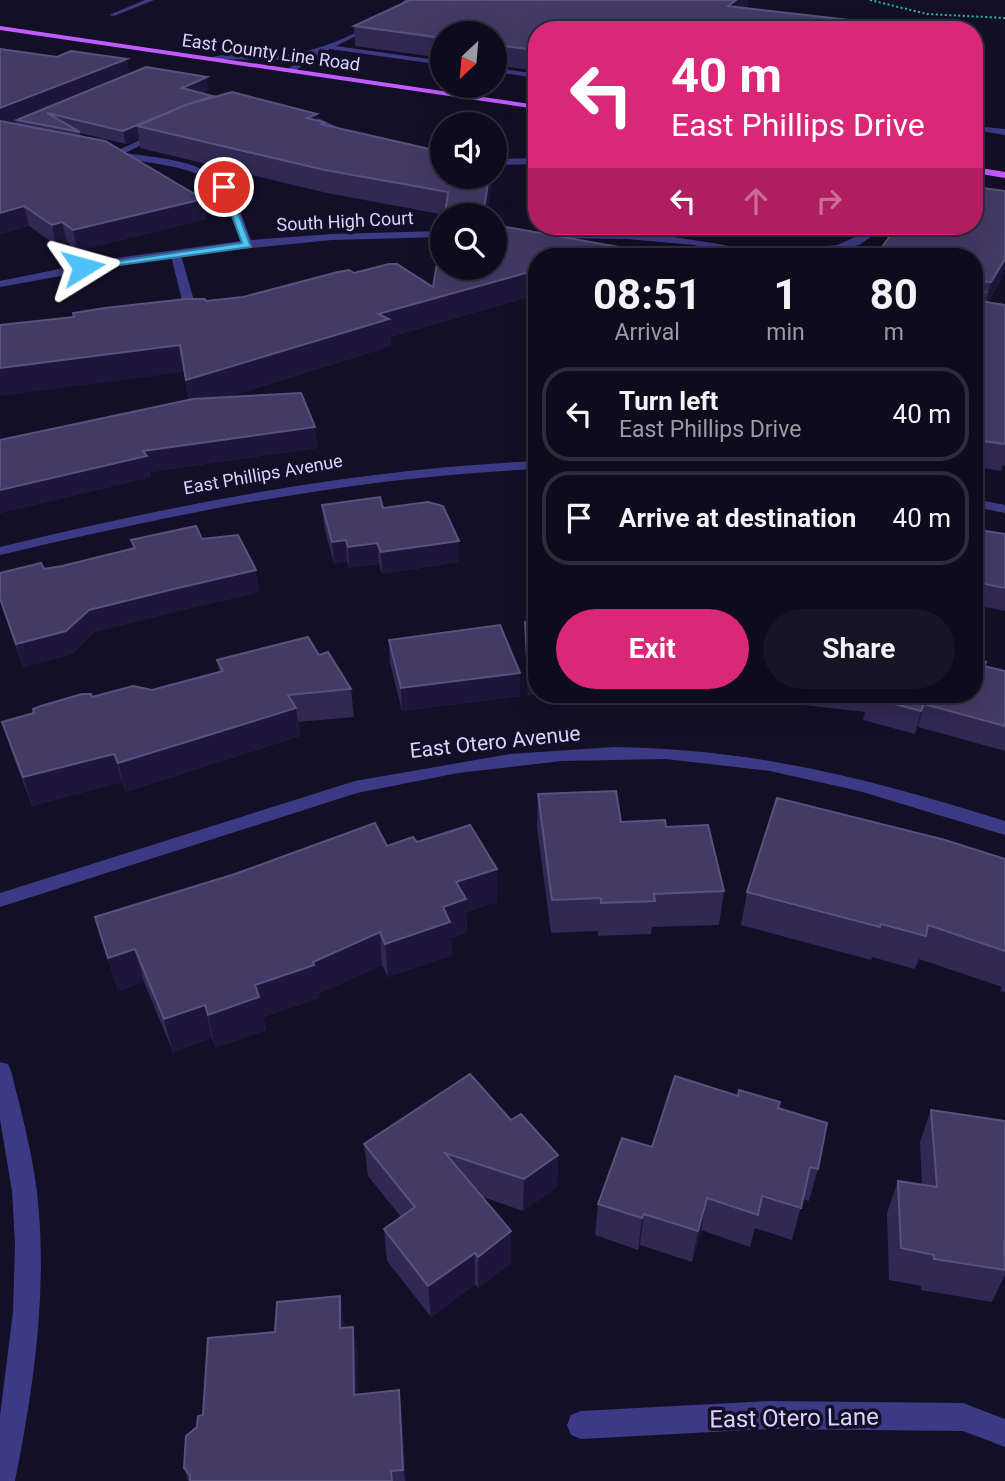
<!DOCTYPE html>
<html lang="en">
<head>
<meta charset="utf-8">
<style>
  :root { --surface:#0e0b1c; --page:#171425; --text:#f1f3f6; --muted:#9b9ba3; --line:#2e2b3b; --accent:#db2777 }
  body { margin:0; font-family:Roboto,sans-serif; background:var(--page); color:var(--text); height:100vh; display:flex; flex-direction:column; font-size:26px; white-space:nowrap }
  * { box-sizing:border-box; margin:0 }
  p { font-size:23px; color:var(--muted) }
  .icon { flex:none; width:38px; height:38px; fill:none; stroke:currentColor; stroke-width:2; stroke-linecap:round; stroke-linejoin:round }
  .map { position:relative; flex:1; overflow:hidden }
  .side { position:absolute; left:528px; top:248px; width:455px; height:455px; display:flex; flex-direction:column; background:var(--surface); border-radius:28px; box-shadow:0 7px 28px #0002,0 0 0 2px var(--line) }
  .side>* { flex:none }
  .hud { position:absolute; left:528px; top:21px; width:455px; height:214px; border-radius:28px; box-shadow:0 7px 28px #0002,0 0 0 2px var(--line); background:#db2777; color:#fff; overflow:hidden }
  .needle { width:46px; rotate:206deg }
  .fabs { position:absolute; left:430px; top:21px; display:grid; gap:14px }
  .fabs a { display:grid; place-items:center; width:77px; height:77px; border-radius:50%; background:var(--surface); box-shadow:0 7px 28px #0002,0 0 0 2px var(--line); font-size:35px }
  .pin { position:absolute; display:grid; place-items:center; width:60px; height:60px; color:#fff; margin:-30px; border:4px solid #fff; border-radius:50%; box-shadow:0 2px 7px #0007 }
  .me { position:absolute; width:77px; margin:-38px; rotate:82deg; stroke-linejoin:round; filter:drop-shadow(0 0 5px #0008) }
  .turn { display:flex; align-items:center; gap:24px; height:147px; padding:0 28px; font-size:32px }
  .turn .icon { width:91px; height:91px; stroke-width:2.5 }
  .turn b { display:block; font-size:49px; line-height:60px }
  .lanes { display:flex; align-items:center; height:66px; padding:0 28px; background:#0003; justify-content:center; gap:35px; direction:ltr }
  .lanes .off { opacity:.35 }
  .eta { display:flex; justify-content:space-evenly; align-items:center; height:119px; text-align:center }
  .eta b { font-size:42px; font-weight:700; line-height:49px }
  .primary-button { display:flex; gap:14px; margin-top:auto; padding:14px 28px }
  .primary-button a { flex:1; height:80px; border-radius:42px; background:var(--accent); color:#fff; font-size:28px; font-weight:700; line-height:80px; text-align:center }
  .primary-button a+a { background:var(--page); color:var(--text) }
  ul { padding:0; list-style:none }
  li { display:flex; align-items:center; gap:21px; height:94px; margin:0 14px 10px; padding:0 14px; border:4px solid var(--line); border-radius:28px }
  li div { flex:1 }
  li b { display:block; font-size:26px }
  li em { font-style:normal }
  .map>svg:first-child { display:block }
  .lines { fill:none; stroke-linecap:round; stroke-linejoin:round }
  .path { stroke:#2fb8b0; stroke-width:2; stroke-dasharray:2 2.5; stroke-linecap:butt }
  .minor { fill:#3d3a85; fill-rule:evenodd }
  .major { fill:#c25bff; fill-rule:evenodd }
  .wall { fill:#312854 }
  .shaded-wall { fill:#1d163a }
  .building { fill:#433a66; stroke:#5a527e; stroke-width:2 }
  .route { fill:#4fc3f7; stroke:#337fa1; stroke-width:2 }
  .labels { text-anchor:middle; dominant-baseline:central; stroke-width:7; stroke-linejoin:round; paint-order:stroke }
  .far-street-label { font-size:18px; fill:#d9d4ff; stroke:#130f26 }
  .street-label { font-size:21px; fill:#d9d4ff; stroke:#130f26 }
  .near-street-label { font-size:24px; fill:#d9d4ff; stroke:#130f26 }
</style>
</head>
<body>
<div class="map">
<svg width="1005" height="1481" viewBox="0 0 1005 1481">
  <rect width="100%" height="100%" fill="#130f26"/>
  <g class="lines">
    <!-- path -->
    <path class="path" d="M870 0 927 14 1005 18"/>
    <!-- minor -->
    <g class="minor">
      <path d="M145 0H154L114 16 109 15Z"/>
      <path d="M405 0H412L384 22 336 46 443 61V65L330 49 291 73 288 69 312 53 277 60 208 59C224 51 254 56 272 56 319 54 371 30 405 0Z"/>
      <path d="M495 68 537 74V78L495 72Z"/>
      <path d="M298 109 357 136 358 138 351 140 295 113Z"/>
      <path d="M975 126 1005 129V135L975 130Z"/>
      <path d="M157 132 164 134 125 153C158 158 208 160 230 190 240 205 244 224 251 240L332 234 443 231V237L332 240 181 255 196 308 190 311 184 308 171 256 0 287V281L109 259 241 241C216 179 216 173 146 162 135 160 119 160 110 154Z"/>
      <path d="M537 158V164L495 165V159Z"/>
      <path d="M871 226H881L871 237 859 245 798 257H744L694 245 627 239 495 237V231L661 235 725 245 756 254 837 245 864 233Z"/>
      <path d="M537 461V469C354 477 178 513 0 555V547C178 504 354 469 537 461Z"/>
      <path d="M975 499 1005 505V513L975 507Z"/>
      <path d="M614 747C757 749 870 779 1005 821V835L859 791 770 771 666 759 562 761 458 773 357 793 0 907V893L355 781 510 754Z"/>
      <path d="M0 1062 8 1064 11 1071C21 1111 32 1151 37 1192 48 1289 34 1386 15 1481H0V1416L13 1312 15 1243 12 1191 0 1119Z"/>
      <path d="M770 1401 963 1403 1005 1419V1447L963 1431 770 1429 581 1439 571 1435 567 1425 571 1415 581 1411Z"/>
    </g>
    <!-- major -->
    <g class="major">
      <path d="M0 26 537 105V109L0 30Z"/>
      <path d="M975 167 1005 172V178L975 173Z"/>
    </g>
  </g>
  <!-- wall -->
  <g class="wall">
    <path d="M748 0 747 8 537 30V71L495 65V33H443V58L355 46 354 26Z"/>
    <path d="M0 49 209 89 201 93 213 96V97L318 121 326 126 492 186 487 215H445L327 193 140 148 139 139 126 144 80 133 81 136 203 199 206 219 77 251 67 242 56 245 29 226 0 234Z"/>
    <path d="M1005 191V272L988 302 1005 305V466L1003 465 1001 471 975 467V257Z"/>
    <path d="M751 226H810L809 230 787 228 786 230Z"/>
    <path d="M537 257V310H533L532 296 390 337 391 346 224 398 315 427 317 448 150 472 151 477 0 513V440L189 400 184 372 206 301 243 297 354 273 433 287Z"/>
    <path d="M322 505 383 508 459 562 382 574 379 564 349 568 347 561 334 564 324 526Z"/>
    <path d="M975 519 979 530 1005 534V611L975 605Z"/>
    <path d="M202 539 259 592 182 610 94 632 72 654 23 667 0 602V573L62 566 133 548 131 540Z"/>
    <path d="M537 621V694L528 695 525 644V622Z"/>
    <path d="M389 640 520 673V696L402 711 390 663Z"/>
    <path d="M319 655 351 689 354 717 298 722 300 736 125 792 122 782 32 806 11 750 2 722 92 697 152 690 219 672 217 660Z"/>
    <path d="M985 666 1005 671V751L918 727 915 734 863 720 865 712 715 695H975Z"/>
    <path d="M589 695H659V699L589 698Z"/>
    <path d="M538 794 621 822 666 827 724 891 719 925 652 927 651 934 598 936V931L551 933 537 827Z"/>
    <path d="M417 842 497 869V902L466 912 467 932 451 938 452 955 388 977 382 965 318 994 319 998 263 1017 266 1030 215 1048 212 1038 173 1052 144 982 118 991 95 917 387 846Z"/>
    <path d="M1005 859V992L1000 991 1002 987 919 959 915 969 872 957 871 960 741 925 747 892Z"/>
    <path d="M778 1108 818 1169 809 1201 803 1199 792 1240 755 1228 750 1247 701 1230 692 1262 640 1245 638 1250 595 1235 598 1204 652 1147Z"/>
    <path d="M931 1110 1005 1121V1275L992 1302 921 1290V1286L889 1280 887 1213 898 1181 922 1185 920 1142Z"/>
    <path d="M511 1120 558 1155 557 1187 523 1211 483 1197 511 1263 478 1288 475 1284 431 1317 387 1261 384 1229 401 1217 368 1176 364 1144Z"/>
    <path d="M353 1327 358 1357V1395L402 1420 406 1481H188L184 1468 197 1427 203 1415 345 1328Z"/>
  </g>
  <!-- shaded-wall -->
  <g class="shaded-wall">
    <path d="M736 0H748L747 9 728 6Z"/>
    <path d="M127 59 130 76 17 120 18 121 0 128V108Z"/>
    <path d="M207 77 209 89 184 100 182 88Z"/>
    <path d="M317 114 319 136 307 118Z"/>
    <path d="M137 126 139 139 126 144 123 131Z"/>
    <path d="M489 177H492V186L487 215H483Z"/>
    <path d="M203 199 206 219 77 251 73 230Z"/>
    <path d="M24 206 29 226 0 234V213Z"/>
    <path d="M62 222 67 242 56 245 52 225Z"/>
    <path d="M1005 259V272L985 306 991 282Z"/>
    <path d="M533 271 532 296 390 337 391 346 191 408 186 380 378 314Z"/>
    <path d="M180 345 184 372 0 396V368Z"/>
    <path d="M315 427 317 448 150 472 151 477 0 513V490L143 451Z"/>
    <path d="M346 540 347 561 334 564 332 542Z"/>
    <path d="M459 541V562L382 574 381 552Z"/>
    <path d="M377 543 379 564 349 568 348 547Z"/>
    <path d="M256 570 259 592 182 610 94 632 72 654 23 667 16 644 89 610 178 588Z"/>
    <path d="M537 671V694L528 695V672Z"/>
    <path d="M520 673V696L402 711 401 688Z"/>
    <path d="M924 704 918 727 915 734 921 711Z"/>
    <path d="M296 708 300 736 125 792 118 763Z"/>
    <path d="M114 754 122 782 32 806 23 777Z"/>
    <path d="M497 869V902L466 912 467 932 451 938 452 955 388 977 385 944 443 907 456 882Z"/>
    <path d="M380 932 382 965 318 994 319 998 263 1017 266 1030 215 1048 208 1015 255 985 313 962Z"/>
    <path d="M135 949 144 982 118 991 108 958Z"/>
    <path d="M205 1005 212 1038 173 1052 164 1019Z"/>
    <path d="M558 1155 557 1187 523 1211 524 1179Z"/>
    <path d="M707 1198 701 1230 692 1262 698 1231Z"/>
    <path d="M644 1214 640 1245 638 1250 642 1218Z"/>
    <path d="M511 1231V1263L478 1288V1257Z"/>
    <path d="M475 1253V1284L431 1317 428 1286Z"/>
    <path d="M340 1296 345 1326V1358L340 1328Z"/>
    <path d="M353 1327 358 1357 359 1424 354 1395Z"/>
    <path d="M399 1390 402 1420 406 1481H405L403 1470Z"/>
  </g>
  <!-- building -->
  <g class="building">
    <path d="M410 0H736L728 6 893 25 887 30H537V50L495 45V33H443V38L354 26Z"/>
    <path d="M0 49 57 57 71 51 127 59 0 108Z"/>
    <path d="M146 67 207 77 182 88 213 96 186 105 123 131 47 113 80 132 17 120Z"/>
    <path d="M232 92 317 114 307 118 326 123 320 124 443 152V177H489L483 215H445L448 192 325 170 137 126 186 105Z"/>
    <path d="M0 121 105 141 203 199 73 230 62 222 52 225 24 206 0 213Z"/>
    <path d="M975 187 1005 191V259L991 282 979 281 978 289 985 292 980 301 1005 305V444L975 440V257H875L897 226H975Z"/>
    <path d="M495 225 675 257H537V284H533V271L378 314 389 319 186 380 180 345 0 368V325L74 317 73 313 105 308 186 299H205L206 301 243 297 338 272 349 270 354 273 389 264H397L433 287 443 227V268H495Z"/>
    <path d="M301 393 315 427 143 451 147 456 0 490V440L193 399Z"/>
    <path d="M380 497 383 508 428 502 443 506 459 541 381 552 377 543 348 547 346 540 332 542 322 505Z"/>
    <path d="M975 519 981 520 979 530 1005 534V588L975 582Z"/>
    <path d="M196 526 202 539 238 535 256 570 178 588 89 610 66 631 16 644 0 598V573L41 563 44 569 62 566 135 548 131 540Z"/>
    <path d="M537 621V671L528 672 525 622Z"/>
    <path d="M500 625 520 673 401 688 389 640Z"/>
    <path d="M308 637 319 655 328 652 351 689 288 695 296 708 118 763 114 754 23 777 2 722 34 713 33 709 41 706 82 694H91L92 697 133 686 152 690 223 671 217 660Z"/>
    <path d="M975 659 986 662 984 666 1005 671V726L924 704 921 711 868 697 869 695H975Z"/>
    <path d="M616 791 621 822 665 820 666 827 708 825 724 891 654 894 655 901 601 903V898L552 900 538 794Z"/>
    <path d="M777 798 945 840 1005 859V951L928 925 926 936 881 924 880 927 747 892Z"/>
    <path d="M375 823 387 846 413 837 417 842 470 825 497 869 456 882 466 899 443 907 450 922 385 944 380 932 313 962 314 965 255 985 259 997 208 1015 205 1005 164 1019 135 949 108 958 95 917 235 874Z"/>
    <path d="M470 1074 511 1120 521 1114 558 1155 524 1179 445 1153 511 1231 478 1257 475 1253 428 1286 384 1229 415 1207 364 1144Z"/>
    <path d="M675 1076 738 1096 739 1090 780 1102 778 1108 827 1123 818 1169 810 1167 801 1208 762 1196 758 1215 707 1198 698 1231 644 1214 642 1218 598 1204 622 1138 652 1147Z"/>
    <path d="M931 1110 1005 1121V1241H1004L1005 1270 934 1259V1255L901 1248 898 1181 937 1187Z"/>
    <path d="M340 1296V1328L353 1327 354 1395 399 1390 403 1470 391 1471 392 1481H190V1475L184 1468 186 1436 197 1427 198 1416 203 1415 208 1338 275 1332 277 1302Z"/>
  </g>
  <!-- route -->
  <path class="route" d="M221 185 228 187 251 247 83 270 78 267 242 243Z"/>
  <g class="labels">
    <!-- far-street labels -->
    <g class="far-street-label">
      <text transform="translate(271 52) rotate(8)">East County Line Road</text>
      <text transform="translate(345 221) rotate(-3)">South High Court</text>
      <text transform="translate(263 474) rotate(-10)">East Phillips Avenue</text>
    </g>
    <!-- street labels -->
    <g class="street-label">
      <text transform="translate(495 742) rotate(-6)">East Otero Avenue</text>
    </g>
    <!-- near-street labels -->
    <g class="near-street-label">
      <text transform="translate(794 1418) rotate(-1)">East Otero Lane</text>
    </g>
  </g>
</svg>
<div class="fabs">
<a><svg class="needle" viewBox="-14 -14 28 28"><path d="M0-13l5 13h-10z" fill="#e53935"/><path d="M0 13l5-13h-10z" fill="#9b9ba3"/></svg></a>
<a><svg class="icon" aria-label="sound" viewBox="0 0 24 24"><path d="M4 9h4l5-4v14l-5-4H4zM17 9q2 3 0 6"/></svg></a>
<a><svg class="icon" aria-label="search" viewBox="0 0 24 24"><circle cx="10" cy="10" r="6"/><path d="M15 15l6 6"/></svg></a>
</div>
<div class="pin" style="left:224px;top:187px;background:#d93025"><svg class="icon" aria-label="arrive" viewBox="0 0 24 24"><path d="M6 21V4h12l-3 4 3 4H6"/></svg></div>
<svg class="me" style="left:83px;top:267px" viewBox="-20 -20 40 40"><path d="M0-17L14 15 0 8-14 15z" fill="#4fc3f7" stroke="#fff" stroke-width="4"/></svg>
<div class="hud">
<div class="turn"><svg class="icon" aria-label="left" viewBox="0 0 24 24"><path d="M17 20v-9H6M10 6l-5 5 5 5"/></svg><div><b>40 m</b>East Phillips Drive</div></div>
<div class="lanes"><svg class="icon" aria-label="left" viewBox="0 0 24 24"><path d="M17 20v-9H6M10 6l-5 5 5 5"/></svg><svg class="icon off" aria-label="ahead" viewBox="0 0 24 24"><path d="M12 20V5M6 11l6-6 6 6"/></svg><svg class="icon off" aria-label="right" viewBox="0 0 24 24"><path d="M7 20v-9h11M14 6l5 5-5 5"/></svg></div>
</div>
<section class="side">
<div class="eta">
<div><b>08:51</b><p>Arrival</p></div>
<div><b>1</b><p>min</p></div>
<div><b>80</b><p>m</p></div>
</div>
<ul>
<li><svg class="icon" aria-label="left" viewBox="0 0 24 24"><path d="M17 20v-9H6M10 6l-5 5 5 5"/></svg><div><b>Turn left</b><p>East Phillips Drive</p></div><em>40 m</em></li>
<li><svg class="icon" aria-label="arrive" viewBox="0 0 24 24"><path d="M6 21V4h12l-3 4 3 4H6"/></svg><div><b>Arrive at destination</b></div><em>40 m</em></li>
</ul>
<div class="primary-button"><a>Exit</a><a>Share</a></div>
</section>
</div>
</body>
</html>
